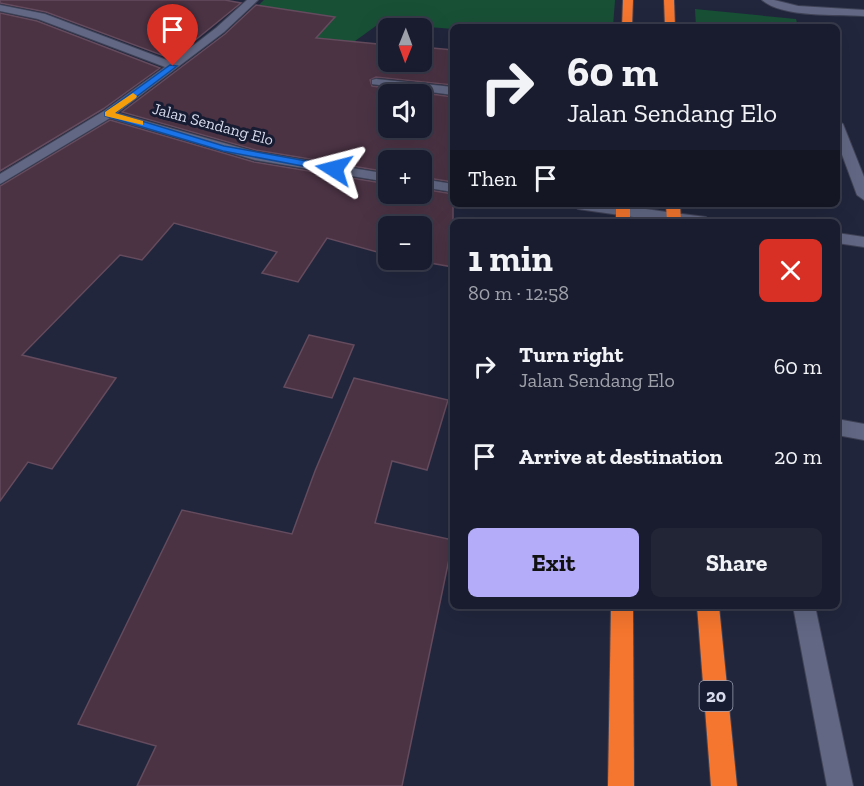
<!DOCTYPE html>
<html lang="en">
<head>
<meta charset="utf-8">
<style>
  :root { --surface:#191c2e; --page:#222536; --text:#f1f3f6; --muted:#9fa1aa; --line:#373a4a; --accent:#b4acf9 }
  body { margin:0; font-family:"Zilla Slab",serif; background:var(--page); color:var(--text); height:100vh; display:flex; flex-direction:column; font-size:22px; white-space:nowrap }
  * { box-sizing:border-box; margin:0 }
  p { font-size:20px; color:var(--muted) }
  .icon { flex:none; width:33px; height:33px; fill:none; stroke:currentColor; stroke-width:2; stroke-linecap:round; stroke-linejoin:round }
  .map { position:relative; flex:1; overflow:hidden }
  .panel { position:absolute; left:450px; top:219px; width:390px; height:390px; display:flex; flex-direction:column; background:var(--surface); border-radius:9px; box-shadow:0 6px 24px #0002,0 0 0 2px var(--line) }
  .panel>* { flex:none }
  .guide { position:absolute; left:450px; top:24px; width:390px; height:183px; border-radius:9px; box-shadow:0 6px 24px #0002,0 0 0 2px var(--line); background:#191c2e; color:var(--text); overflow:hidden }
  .needle { width:39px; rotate:181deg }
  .tools { position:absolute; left:378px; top:18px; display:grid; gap:12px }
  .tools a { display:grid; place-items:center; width:54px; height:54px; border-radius:9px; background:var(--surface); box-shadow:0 6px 24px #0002,0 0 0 2px var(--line); font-size:30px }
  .pin { position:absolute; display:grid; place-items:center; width:51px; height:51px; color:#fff; margin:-62px -26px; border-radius:50% 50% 50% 0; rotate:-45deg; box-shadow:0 0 6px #0007 }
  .pin .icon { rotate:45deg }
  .me { position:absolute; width:66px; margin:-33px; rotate:279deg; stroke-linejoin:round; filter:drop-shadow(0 0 4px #0008) }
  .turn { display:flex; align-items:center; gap:21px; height:126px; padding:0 18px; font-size:27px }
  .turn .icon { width:78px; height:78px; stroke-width:2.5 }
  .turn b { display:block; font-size:42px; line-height:51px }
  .then { display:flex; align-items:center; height:57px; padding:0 18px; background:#0003; gap:12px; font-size:22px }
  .round { display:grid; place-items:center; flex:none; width:63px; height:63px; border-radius:9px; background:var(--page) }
  .summary { display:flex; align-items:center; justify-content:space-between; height:102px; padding:0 18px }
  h1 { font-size:36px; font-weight:700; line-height:45px }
  .button { display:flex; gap:12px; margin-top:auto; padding:12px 18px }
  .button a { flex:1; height:69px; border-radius:9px; background:var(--accent); color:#111; font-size:24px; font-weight:700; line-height:69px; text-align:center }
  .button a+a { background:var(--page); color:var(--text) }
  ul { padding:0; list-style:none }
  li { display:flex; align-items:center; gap:18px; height:90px; padding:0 18px }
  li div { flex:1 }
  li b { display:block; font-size:22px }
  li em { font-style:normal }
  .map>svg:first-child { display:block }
  .green { fill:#185036 }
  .building { fill:#4b3344; stroke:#644b5d; stroke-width:1.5; fill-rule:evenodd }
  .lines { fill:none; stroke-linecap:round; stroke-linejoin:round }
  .lane-casing { stroke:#404357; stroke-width:2 }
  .street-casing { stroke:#404357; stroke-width:2 }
  .highway-casing { stroke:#404357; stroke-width:2 }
  .lane { fill:#626884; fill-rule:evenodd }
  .street { fill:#626884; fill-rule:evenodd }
  .highway { fill:#f5762e; fill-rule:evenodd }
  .route { fill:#1a73e8; stroke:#114b97; stroke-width:1.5 }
  .slow { fill:#f59e0b }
  .labels { text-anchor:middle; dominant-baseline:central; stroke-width:6; stroke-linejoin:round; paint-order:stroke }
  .far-street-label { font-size:16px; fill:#d7dbeb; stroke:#181c33 }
  .shield { fill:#181c33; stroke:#9ea2b4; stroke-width:1.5 }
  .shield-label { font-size:18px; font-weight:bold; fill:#d7dbeb }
</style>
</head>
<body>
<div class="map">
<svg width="864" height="786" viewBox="0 0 864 786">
  <rect width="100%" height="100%" fill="#21263d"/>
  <!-- green -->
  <g class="green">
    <path d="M264 0H615L613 27H453V29L380 23 344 49 230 33Z"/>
    <path d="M695 9 796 19 798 27H696Z"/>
  </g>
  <!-- building -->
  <g class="building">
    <path d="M0 0H225L241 3 172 59 46 12 0 3Z"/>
    <path d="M256 5 335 17 316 38 388 45V62H422V47L453 50V85L376 77 370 80 372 86 453 97V182L422 177V160H388V172L256 150 122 112 225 34ZM388 94H422V128H388Z"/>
    <path d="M0 13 37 21 160 68 103 109 0 171Z"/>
    <path d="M110 120 254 162 388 184V194H422V189L453 194V267L413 260H422V226H388V255L327 238 298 282 262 273 277 252 174 223 142 260 120 255 22 355 116 378 52 469 28 462 0 501V186Z"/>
    <path d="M309 335 354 345 332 398 284 387Z"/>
    <path d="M354 378 448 400 427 470 392 461 375 523 453 540 402 786H137L156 746 78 724 182 510 292 534 315 471Z"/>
  </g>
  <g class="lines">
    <!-- lane casing -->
    <g class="lane-casing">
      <g id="lane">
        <path d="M762 0H774L798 6 864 10V16C838 14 782 18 762 0Z"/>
        <path d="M376 79 453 87V95L372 84V80Z"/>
        <path d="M837 120 843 124 864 177V200L857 195 837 141Z"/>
        <path d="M674 213 706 217 713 222 669 221 667 218 669 215Z"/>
        <path d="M837 233 864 237V247L837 243Z"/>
        <path d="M793 606H815L853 786H827Z"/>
      </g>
    </g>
    <!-- street casing -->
    <g class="street-casing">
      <g id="street">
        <path d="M247 0H258L224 32 117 113 256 152 388 174V182L255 160 110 118 0 184V174L104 111 165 67 38 19 0 11V5L45 14 172 62 216 28Z"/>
        <path d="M422 179 453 184V192L422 187Z"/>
        <path d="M571 204H610L674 213 681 218 679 221 668 222 578 209Z"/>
        <path d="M837 419 864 424V440L837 435Z"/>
      </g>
    </g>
    <!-- highway casing -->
    <g class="highway-casing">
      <g id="highway">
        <path d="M623 0H633L632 27H622Z"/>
        <path d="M664 0H674L675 27H665Z"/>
        <rect x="616" y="204" width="14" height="18"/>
        <path d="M666 204H680L681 222H667Z"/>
        <path d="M611 606H633L634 786H608Z"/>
        <path d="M697 606H719L737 786H711Z"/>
      </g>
    </g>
    <!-- lane -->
    <use href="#lane" class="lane"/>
    <!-- street -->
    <use href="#street" class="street"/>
    <!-- highway -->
    <use href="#highway" class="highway"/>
  </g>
  <!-- route -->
  <path class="route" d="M170 65 177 66 115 113 224 146 334 166 339 169 334 172 223 151 105 116V112Z"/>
  <!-- slow -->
  <path class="slow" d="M133 93 137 96 136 98 115 113 143 121V125L105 116V112Z"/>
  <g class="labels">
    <!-- far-street labels -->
    <g class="far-street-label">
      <text transform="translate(213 124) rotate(15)">Jalan Sendang Elo</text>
    </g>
    <!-- shield labels -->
    <rect class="shield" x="699.5" y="681" width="33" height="30" rx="4.5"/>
    <g class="shield-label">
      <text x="716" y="696">20</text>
    </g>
  </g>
</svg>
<div class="tools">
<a><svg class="needle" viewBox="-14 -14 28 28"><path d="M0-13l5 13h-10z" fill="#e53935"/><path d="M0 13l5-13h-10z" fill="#9fa1aa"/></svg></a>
<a><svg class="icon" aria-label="sound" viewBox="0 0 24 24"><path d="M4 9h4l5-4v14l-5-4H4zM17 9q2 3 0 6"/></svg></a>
<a>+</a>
<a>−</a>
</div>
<div class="pin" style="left:173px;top:66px;background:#d93025"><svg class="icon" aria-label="arrive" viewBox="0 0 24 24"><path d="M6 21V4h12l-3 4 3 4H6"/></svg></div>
<svg class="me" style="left:334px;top:169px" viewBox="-20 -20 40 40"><path d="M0-17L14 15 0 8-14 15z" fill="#1a73e8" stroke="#fff" stroke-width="4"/></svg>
<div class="guide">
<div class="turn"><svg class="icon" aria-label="right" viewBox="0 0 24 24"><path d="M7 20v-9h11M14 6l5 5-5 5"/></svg><div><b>60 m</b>Jalan Sendang Elo</div></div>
<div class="then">Then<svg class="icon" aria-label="arrive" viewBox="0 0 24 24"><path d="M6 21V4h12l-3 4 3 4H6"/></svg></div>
</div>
<section class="panel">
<div class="summary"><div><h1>1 min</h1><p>80 m · 12:58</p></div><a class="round" style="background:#d93025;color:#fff"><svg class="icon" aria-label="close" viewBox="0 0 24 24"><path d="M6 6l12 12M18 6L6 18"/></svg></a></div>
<ul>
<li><svg class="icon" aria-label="right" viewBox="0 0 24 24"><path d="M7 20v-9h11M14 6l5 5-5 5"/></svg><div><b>Turn right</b><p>Jalan Sendang Elo</p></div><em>60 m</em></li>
<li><svg class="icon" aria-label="arrive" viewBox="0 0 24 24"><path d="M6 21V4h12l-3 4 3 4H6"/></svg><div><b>Arrive at destination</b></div><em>20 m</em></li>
</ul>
<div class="button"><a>Exit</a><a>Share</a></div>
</section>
</div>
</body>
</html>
